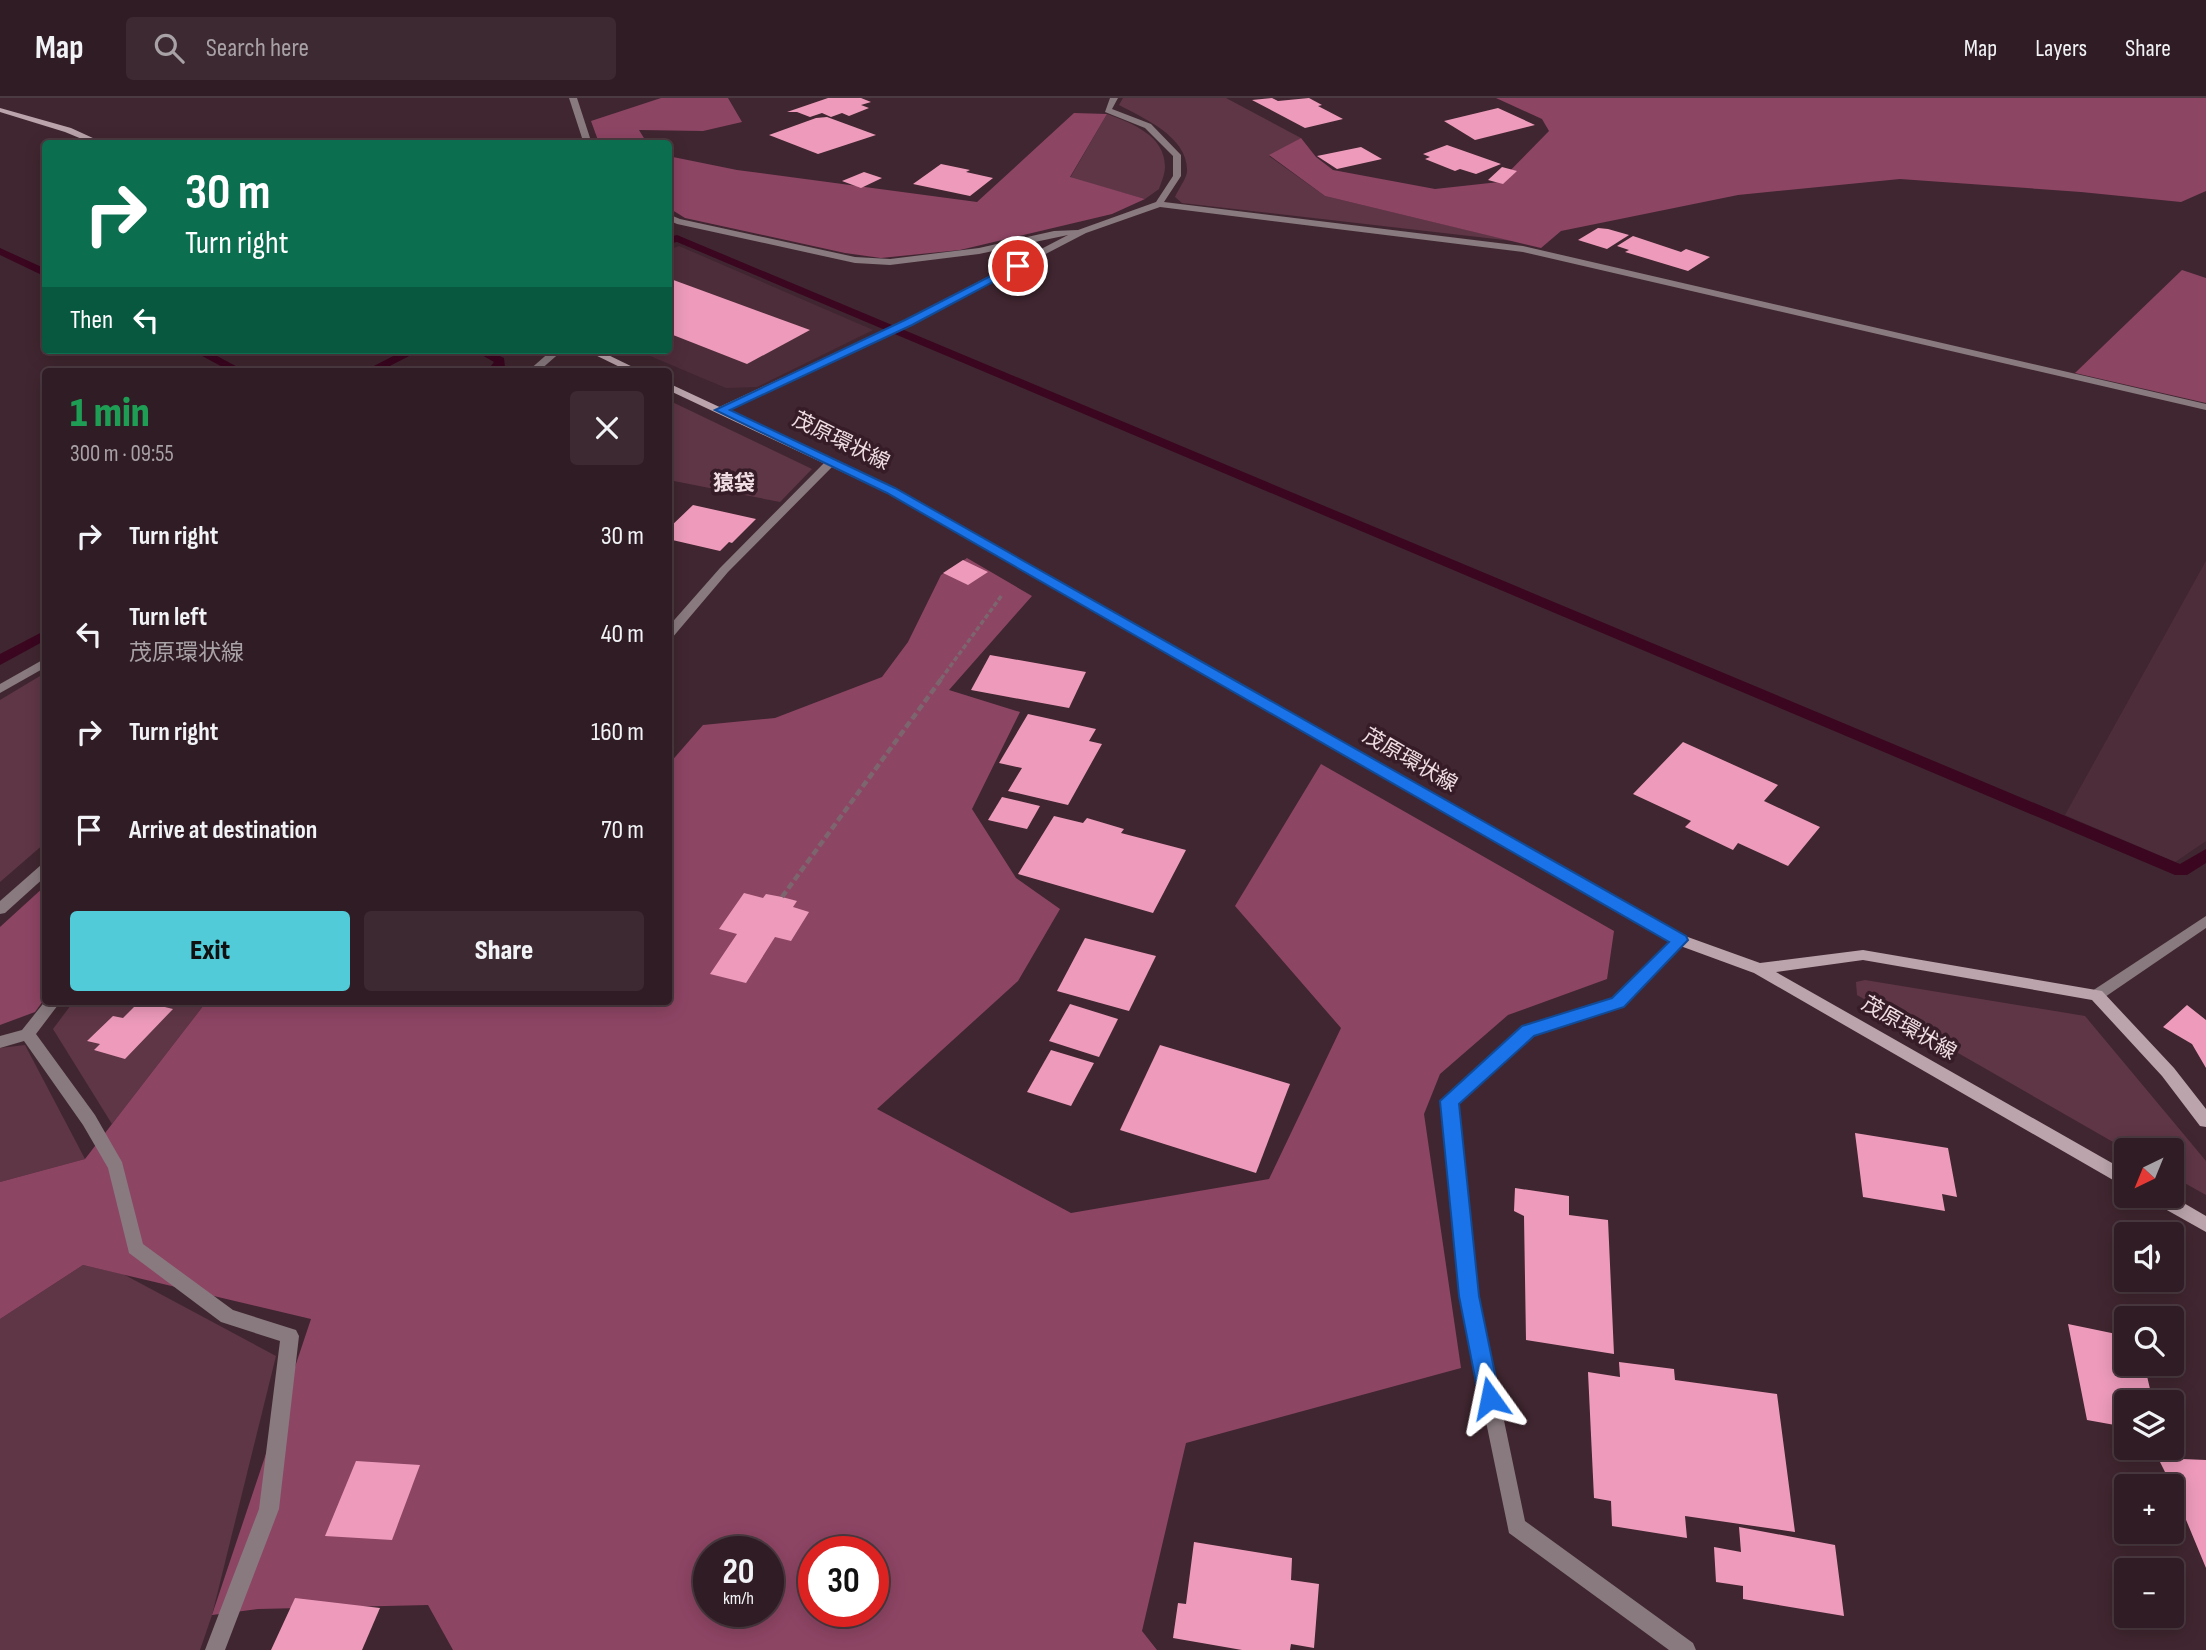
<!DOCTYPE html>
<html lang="en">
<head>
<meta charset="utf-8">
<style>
  :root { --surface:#301c24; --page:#3c2931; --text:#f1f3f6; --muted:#a8a1a6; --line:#4b3a41; --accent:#52cbd8 }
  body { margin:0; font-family:"Sofia Sans Condensed","Noto Sans JP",sans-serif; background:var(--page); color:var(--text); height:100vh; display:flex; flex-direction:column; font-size:26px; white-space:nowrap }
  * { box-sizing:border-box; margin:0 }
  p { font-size:23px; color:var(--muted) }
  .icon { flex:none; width:38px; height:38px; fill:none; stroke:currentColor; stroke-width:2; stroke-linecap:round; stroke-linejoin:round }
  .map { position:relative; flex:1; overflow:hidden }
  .panel { position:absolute; left:42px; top:270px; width:630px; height:637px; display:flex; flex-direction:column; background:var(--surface); border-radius:7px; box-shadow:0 4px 18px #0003,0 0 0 2px var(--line) }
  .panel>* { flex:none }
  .banner { position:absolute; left:42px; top:42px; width:630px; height:214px; border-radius:7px; box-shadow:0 4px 18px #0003,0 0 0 2px var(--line); background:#0b6e4f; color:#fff; overflow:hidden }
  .needle { width:46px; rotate:223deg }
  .fabs { position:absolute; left:2114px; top:1040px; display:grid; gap:14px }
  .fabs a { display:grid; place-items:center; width:70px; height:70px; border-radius:7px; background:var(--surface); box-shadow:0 4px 18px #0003,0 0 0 2px var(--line); font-size:35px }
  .speed { position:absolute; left:693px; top:1438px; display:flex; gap:14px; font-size:35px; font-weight:700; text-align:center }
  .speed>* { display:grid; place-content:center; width:91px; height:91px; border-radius:50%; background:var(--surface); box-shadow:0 4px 18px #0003,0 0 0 2px var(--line); line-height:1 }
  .speed small { font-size:18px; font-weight:400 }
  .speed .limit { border:10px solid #d22; background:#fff; color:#111 }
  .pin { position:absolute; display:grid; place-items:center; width:60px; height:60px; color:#fff; margin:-30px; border:4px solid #fff; border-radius:50%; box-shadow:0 2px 7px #0007 }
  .me { position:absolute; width:77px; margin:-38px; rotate:348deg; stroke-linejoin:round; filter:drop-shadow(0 0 5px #0008) }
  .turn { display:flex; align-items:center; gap:24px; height:147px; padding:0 28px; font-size:32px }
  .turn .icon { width:91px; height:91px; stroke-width:2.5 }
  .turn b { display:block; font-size:49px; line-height:60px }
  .then { display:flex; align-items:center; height:66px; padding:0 28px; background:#0003; gap:14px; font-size:26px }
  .round { display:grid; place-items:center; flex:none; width:74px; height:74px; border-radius:7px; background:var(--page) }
  .overview { display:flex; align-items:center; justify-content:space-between; height:119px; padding:0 28px }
  h1 { font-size:42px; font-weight:800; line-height:52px; color:#1e9e55 }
  .cta { display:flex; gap:14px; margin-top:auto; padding:14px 28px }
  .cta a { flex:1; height:80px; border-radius:7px; background:var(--accent); color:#111; font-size:28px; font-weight:800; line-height:80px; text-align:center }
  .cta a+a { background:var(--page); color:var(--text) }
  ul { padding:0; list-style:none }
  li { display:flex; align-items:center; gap:21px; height:98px; padding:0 28px }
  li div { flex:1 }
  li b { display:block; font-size:26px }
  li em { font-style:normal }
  header { display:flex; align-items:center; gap:42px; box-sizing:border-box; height:98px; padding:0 35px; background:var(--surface); border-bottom:2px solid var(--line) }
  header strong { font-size:33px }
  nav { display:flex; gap:38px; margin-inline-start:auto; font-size:24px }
  .search { width:490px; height:63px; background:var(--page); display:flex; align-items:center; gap:18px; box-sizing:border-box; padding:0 24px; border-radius:7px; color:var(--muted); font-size:26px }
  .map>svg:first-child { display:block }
  .built { fill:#4e2d3a }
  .green { fill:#5f3646 }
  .forest { fill:#8d4564; fill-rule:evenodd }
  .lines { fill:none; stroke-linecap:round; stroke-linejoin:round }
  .stream { fill:#3a0620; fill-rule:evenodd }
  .building { fill:#ee9bbb }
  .path-far1 { stroke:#7d656e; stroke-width:3.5; stroke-dasharray:5 2.5; stroke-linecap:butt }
  .path { stroke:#7d656e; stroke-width:4.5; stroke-dasharray:7 3.5; stroke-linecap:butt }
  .service { fill:#887a7f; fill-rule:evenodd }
  .minor { fill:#887a7f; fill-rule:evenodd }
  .secondary { fill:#bba4ac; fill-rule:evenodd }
  .route { fill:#1a73e8; stroke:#114b97; stroke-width:2 }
  .labels { text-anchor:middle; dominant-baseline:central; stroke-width:7; stroke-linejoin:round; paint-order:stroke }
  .street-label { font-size:21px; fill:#efdde3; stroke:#361c26 }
  .far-quarter-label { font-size:21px; font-weight:bold; fill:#efdde3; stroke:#361c26 }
</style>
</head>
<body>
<header>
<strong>Map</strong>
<div class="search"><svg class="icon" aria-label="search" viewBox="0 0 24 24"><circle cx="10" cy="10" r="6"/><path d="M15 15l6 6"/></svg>Search here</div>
<nav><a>Map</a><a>Layers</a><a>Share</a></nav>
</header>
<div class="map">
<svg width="2206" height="1552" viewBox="0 0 2206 1552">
  <rect width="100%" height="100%" fill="#402630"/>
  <!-- built -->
  <g class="built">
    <path d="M679 148 873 232 757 289 726 290 636 252H668L669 152Z"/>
    <path d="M2206 463V743L2175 764 2065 717Z"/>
  </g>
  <!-- green -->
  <g class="green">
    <path d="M1123 0H1226L1301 40 1269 58 1325 98 1513 143 1182 105 1175 99C1178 92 1186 81 1187 74 1189 39 1143 20 1119 7Z"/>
    <path d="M1107 16C1131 25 1165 37 1165 69 1165 76 1161 85 1159 91L1145 101 1070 80Z"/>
    <path d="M668 302 812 371 780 404 669 382Z"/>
    <path d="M45 575V745L0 784V602Z"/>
    <path d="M1865 882 2085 918 2206 1063V1097L2172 1078V1052H2127L1857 897 1856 884Z"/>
    <path d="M74 903H207L112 1026 53 931Z"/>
    <path d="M25 947 85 1061 0 1084V950Z"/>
    <path d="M83 1167 123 1176 276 1258 212 1517 200 1552H0V1221Z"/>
  </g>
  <!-- forest -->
  <g class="forest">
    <path d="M661 0H728L742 24 703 33 639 32 647 45H599L591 23Z"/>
    <path d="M1496 0H2206V93L2181 104 2081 94 1900 81 1738 97 1561 133 1541 150 1325 98 1269 57 1301 40 1316 59 1333 72 1435 91 1499 84 1549 33 1542 21Z"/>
    <path d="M1074 15 1107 16 1070 79 1145 101 1112 116 960 152 881 160 845 155 685 120 669 110 668 58 737 72 977 104Z"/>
    <path d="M2182 172 2206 180V305L2075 275Z"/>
    <path d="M967 460 1032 498 949 592 1020 614 972 711 1016 780 1060 811 1018 883 877 1011 1071 1115 1269 1081 1341 930 1235 808 1321 666 1614 833 1607 881 1508 917 1440 976 1424 1016 1461 1270 1186 1345 1142 1533 1157 1552H453L428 1507 258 1511 212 1517 311 1221 83 1167 0 1221V1084L85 1061 207 903H668L669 666 703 627 775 620 882 579 908 544 941 477ZM709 1454H768V1514H709ZM814 1454H873V1514H814Z"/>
    <path d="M45 788V900L35 914 0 927V829Z"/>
  </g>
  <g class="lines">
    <!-- stream -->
    <g class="stream">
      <path d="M677 137 2180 766 2206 751V765L2187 777H2175L677 144 668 146V139Z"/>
      <path d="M0 150 46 171V179L0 157Z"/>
      <path d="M191 252H206L245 273H230Z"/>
      <path d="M405 252H421L380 273H364Z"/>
      <path d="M473 252H488L504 260 505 269 501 273H487L494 264Z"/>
      <path d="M46 532V542L0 567V556Z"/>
    </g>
  </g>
  <!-- building -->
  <g class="building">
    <path d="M828 0H861L871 4 861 7 869 10 849 18 842 15 831 19 822 15 810 19 797 14H787Z"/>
    <path d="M1272 0 1278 3 1309 0 1322 7 1318 8 1343 21 1305 30 1252 2Z"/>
    <path d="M1498 10 1535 27 1475 42 1444 23Z"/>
    <path d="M827 19 876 37 818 56 769 37 816 20Z"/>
    <path d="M1447 47 1501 66 1476 76 1460 71 1455 73 1425 61 1430 59 1423 56Z"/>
    <path d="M1361 49 1382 61 1337 71 1317 58Z"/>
    <path d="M941 66 970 72 966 74 993 80 970 98 913 86Z"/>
    <path d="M1502 69 1517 73 1503 86 1488 82Z"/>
    <path d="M864 74 882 80 861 90 842 83Z"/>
    <path d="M1598 130 1608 131 1629 137 1607 151 1578 142Z"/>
    <path d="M1633 138 1681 154 1686 151 1710 159 1688 173 1625 154 1629 152 1617 148Z"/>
    <path d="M668 180 810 232 747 266 668 235Z"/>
    <path d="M693 407 756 421 732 445 729 444 720 453 668 441V431Z"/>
    <path d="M963 462 988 474 968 487 943 475Z"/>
    <path d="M990 557 1086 574 1069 610 971 592Z"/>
    <path d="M1028 616 1096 631 1089 643 1102 646 1068 707 1008 693 1022 670 999 665Z"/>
    <path d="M1683 644 1778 687 1764 703 1820 729 1788 768 1738 745 1733 752 1685 729 1691 723 1633 696Z"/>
    <path d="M1002 699 1040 708 1027 731 988 722Z"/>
    <path d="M1054 718 1083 725 1087 720 1124 731 1121 735 1186 752 1153 815 1018 776Z"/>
    <path d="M744 795 763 800 766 796 782 799 797 803 793 809 809 814 791 843 775 839 746 885 710 876 737 836 719 831Z"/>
    <path d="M1085 840 1156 858 1129 913 1057 893Z"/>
    <path d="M140 903 173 911 125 961 94 952 100 946 87 943 113 918 123 920Z"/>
    <path d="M1070 906 1118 921 1099 959 1049 943Z"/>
    <path d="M2187 907 2206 922V970L2192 946 2163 929Z"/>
    <path d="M1160 947 1290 986 1256 1075 1120 1032Z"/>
    <path d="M1051 952 1094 965 1071 1008 1027 994Z"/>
    <path d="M1855 1035 1948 1050 1957 1099 1942 1096 1945 1113 1863 1099Z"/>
    <path d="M1515 1090 1569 1098V1117L1608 1122 1614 1256 1526 1242 1524 1118 1514 1113Z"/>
    <path d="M2068 1226 2126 1238V1265H2144L2153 1304H2126V1329L2087 1322Z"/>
    <path d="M1619 1264 1674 1271 1675 1282 1777 1296 1795 1434 1685 1418 1687 1440 1612 1428 1611 1403 1594 1400 1588 1274 1620 1279Z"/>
    <path d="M2158 1360 2206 1362V1470L2172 1388Z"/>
    <path d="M356 1363 420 1367 392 1442 325 1438Z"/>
    <path d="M1739 1429 1835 1447 1844 1518 1743 1501V1488L1716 1484 1714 1449 1741 1454Z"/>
    <path d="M1194 1444 1292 1460 1291 1482 1319 1486 1314 1550 1291 1546 1290 1552H1242L1173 1540 1178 1505 1186 1506Z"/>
    <path d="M295 1500 380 1510 362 1552H271Z"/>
  </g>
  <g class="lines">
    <!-- path-far1 -->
    <path class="path-far1" d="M941 581 1002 497"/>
    <!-- path -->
    <path class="path" d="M782 799 942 580"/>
    <!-- service -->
    <g class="service">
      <path d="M832 360 837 363 836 365 728 474 672 540H668V529L720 470 828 361Z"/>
      <path d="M46 902 61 903 36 936 95 1017 122 1064 143 1146 233 1212 296 1232 299 1238 279 1411 225 1552H205L259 1411 280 1243 221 1224 129 1155 108 1070 83 1027 24 943 0 950V938L22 932Z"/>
    </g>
    <!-- minor -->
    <g class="minor">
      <path d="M569 0H577L592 46H584Z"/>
      <path d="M1110 0H1118L1112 11 1151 26 1181 57V78L1164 104 1523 148 2206 306V312L1523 154 1160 109 1086 135 911 226 725 314H717V310L905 222 1068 137 979 156 890 167 855 165 677 126 668 122V116L680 121 855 159 890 161 979 150 1054 133 1078 132 1156 104 1173 78V58L1145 30 1105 14Z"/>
      <path d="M552 252H563L539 273H528Z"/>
      <path d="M46 560V569L0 595V586Z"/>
      <path d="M46 765V778L5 815 0 816V803L41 767Z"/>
      <path d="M2206 818V830L2102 901H2092L2089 897 2092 893Z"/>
      <path d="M1680 837 1685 838 1687 842 1685 846 1623 908 1533 937 1458 1005 1478 1198 1525 1423 1693 1545 1696 1552H1669L1509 1435 1460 1198 1442 1003 1523 929 1613 900 1675 838Z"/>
    </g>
    <!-- secondary -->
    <g class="secondary">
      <path d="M0 10 71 30 106 46H94L65 34 0 14Z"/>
      <path d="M585 252H598L641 273H628Z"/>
      <path d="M668 285 895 391 1685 838 1760 865 1863 852 2102 893 2174 970 2206 1011V1029L2200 1028 2162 978 2092 902 1863 862 1776 874 2126 1073V1088L2120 1086 1754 875 1675 846 887 395 668 292Z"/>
      <path d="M2147 1097H2170L2206 1118V1134L2149 1102Z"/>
    </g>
  </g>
  <!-- route -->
  <path class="route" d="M1014 166 1023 168 912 227 730 312 895 390 1686 838 1688 842 1624 909 1534 938 1459 1006 1479 1198 1500 1300 1497 1307 1490 1310 1483 1307 1479 1300 1459 1198 1440 1003 1522 928 1612 900 1669 844 887 395 715 312 905 222Z"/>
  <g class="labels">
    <!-- street labels -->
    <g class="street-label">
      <text transform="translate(841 343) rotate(26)">茂原環状線</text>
      <text transform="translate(1410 662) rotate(30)">茂原環状線</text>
      <text transform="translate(1909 930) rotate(30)">茂原環状線</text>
    </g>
    <!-- far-quarter labels -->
    <g class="far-quarter-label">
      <text x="734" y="385">猿袋</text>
    </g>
  </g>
</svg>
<div class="fabs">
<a><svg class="needle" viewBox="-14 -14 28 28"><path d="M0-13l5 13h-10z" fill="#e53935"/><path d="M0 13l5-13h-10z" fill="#a8a1a6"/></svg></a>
<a><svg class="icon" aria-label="sound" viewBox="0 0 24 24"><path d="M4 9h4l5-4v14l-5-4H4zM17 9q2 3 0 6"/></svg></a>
<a><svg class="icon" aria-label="search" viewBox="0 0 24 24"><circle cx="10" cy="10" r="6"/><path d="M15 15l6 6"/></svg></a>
<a><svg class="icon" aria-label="layers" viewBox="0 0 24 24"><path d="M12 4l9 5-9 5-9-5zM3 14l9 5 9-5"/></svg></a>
<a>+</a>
<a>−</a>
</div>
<div class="speed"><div>20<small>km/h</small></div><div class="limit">30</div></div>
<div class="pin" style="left:1018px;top:168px;background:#d93025"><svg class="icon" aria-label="arrive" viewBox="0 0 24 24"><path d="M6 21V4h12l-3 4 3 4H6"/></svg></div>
<svg class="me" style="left:1490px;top:1300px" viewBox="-20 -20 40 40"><path d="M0-17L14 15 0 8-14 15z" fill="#1a73e8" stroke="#fff" stroke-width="4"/></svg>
<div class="banner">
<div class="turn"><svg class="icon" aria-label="right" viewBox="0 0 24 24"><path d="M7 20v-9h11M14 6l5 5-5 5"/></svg><div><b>30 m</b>Turn right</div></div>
<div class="then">Then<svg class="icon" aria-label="left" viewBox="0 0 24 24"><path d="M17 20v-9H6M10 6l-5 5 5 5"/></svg></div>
</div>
<section class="panel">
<div class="overview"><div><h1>1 min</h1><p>300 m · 09:55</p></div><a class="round"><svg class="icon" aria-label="close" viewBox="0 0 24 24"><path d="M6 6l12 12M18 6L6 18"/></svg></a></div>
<ul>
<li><svg class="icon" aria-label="right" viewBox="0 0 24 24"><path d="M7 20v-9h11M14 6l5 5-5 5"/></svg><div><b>Turn right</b></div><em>30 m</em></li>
<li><svg class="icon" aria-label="left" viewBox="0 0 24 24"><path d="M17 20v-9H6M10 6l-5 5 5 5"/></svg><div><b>Turn left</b><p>茂原環状線</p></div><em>40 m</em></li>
<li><svg class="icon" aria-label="right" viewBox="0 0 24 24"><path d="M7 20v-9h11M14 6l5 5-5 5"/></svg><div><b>Turn right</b></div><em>160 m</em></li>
<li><svg class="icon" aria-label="arrive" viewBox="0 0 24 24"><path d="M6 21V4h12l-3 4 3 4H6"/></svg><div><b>Arrive at destination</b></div><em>70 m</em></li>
</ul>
<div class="cta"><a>Exit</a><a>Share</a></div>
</section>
</div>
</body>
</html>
